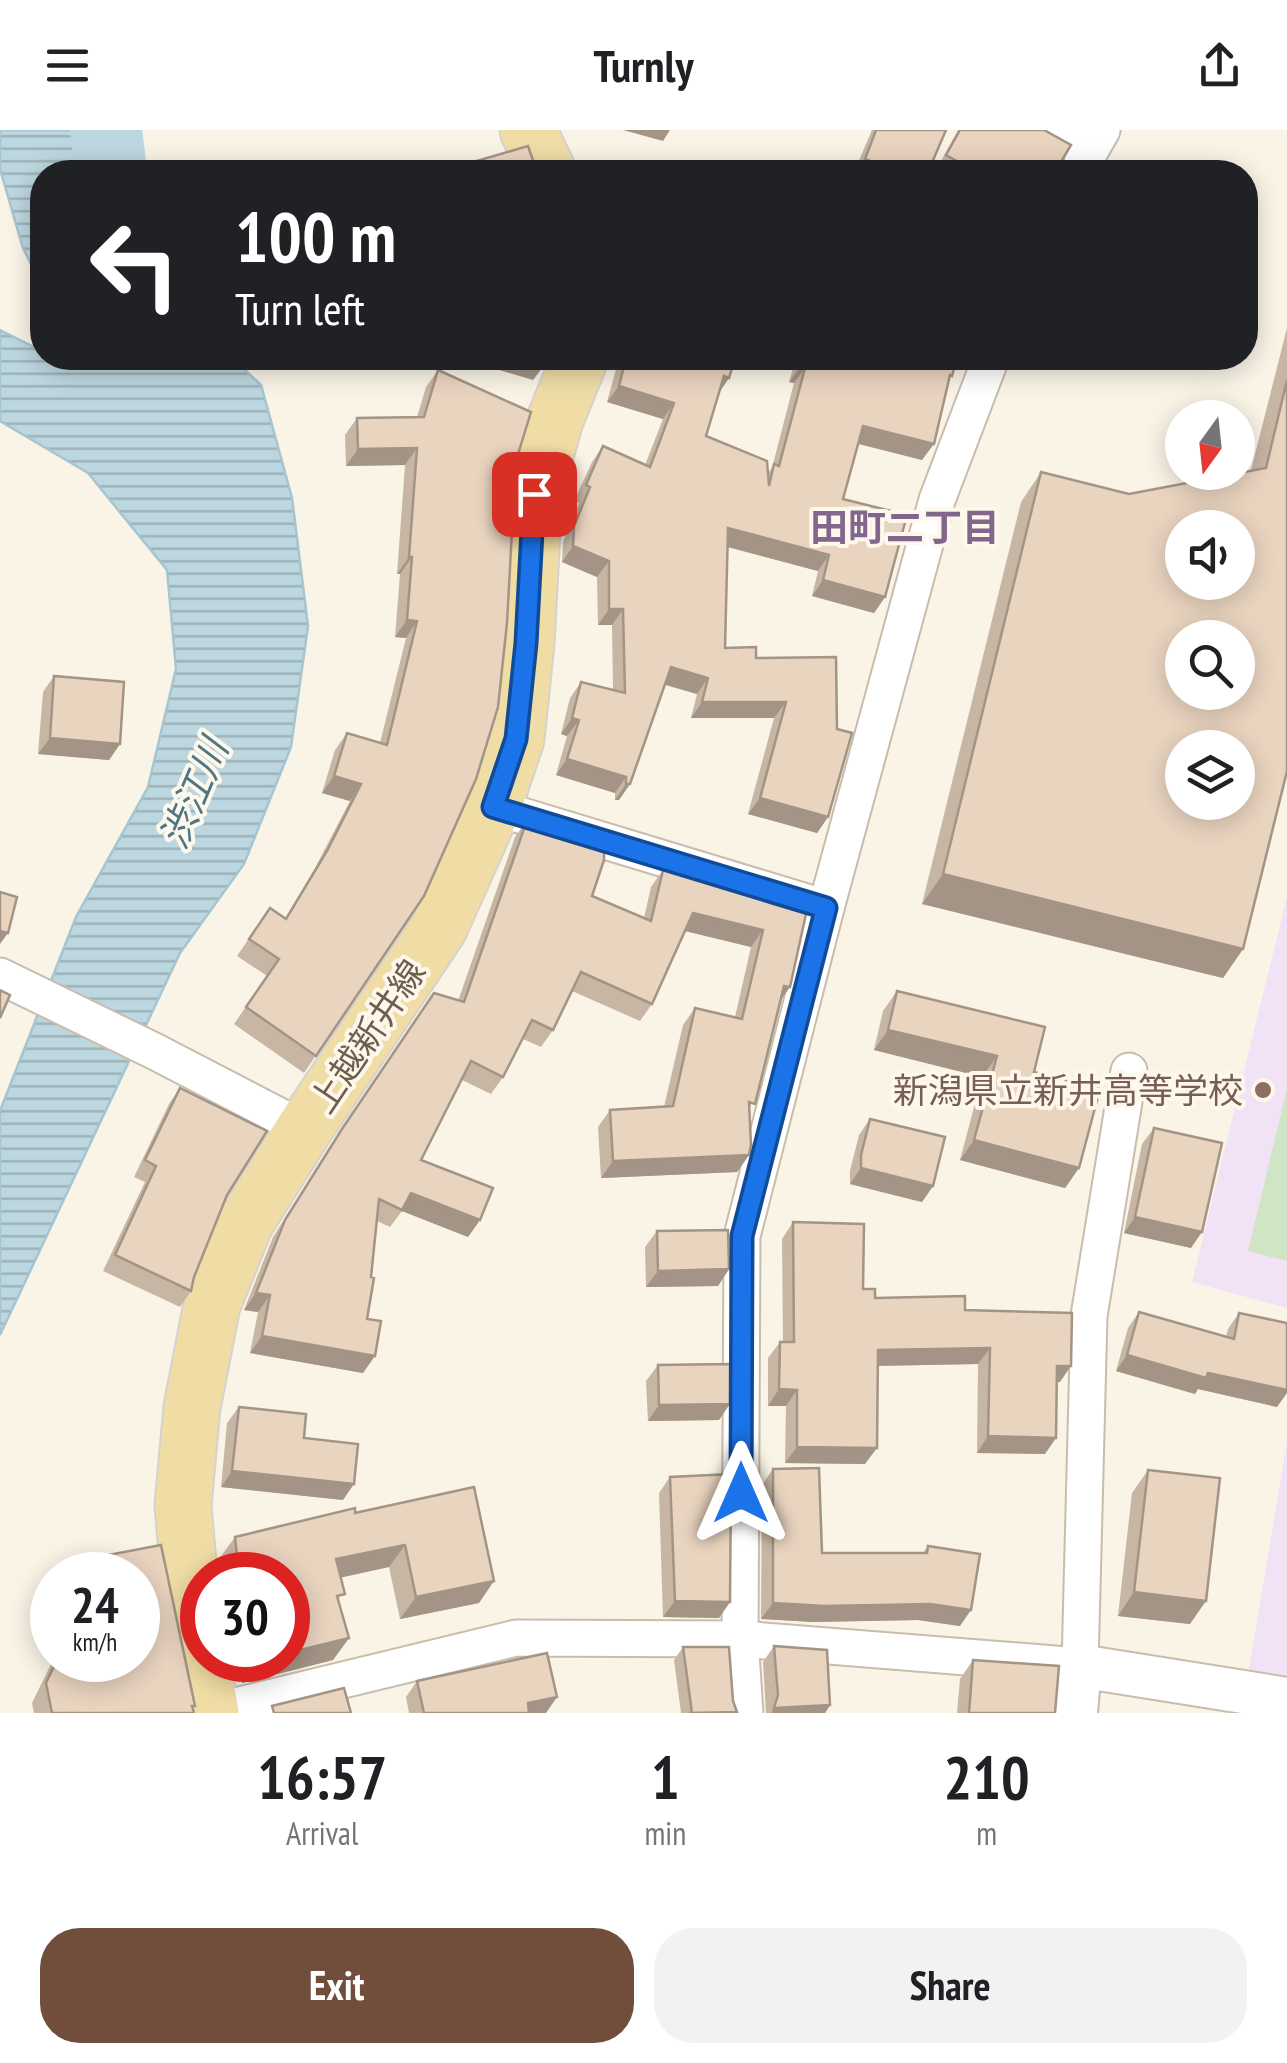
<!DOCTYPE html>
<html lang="en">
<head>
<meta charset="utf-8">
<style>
  :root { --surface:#fff; --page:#f2f2f2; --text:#202124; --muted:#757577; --accent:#714d3c }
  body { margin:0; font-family:"PT Sans Narrow","Noto Sans JP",sans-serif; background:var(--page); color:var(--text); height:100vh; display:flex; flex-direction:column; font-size:38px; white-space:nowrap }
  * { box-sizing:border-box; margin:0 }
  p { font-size:32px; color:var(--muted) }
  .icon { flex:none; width:55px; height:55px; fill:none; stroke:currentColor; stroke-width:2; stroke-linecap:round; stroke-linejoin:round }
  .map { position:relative; height:1583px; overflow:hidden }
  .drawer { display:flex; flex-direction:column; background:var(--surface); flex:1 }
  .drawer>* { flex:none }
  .hud { position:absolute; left:30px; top:30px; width:1228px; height:210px; border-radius:40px; box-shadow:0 5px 25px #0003; background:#202124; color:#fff; overflow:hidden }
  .needle { width:65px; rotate:195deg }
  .tools { position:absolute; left:1165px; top:270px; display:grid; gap:20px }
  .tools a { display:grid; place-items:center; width:90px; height:90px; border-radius:50%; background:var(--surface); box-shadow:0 5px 25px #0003; font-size:50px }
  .speed { position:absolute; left:30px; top:1422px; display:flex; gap:20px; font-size:50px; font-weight:700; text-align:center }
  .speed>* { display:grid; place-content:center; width:130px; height:130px; border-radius:50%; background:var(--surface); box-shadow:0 5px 25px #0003; line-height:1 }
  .speed small { font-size:25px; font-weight:400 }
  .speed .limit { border:15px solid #d22; background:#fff; color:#111 }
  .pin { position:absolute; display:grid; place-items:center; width:85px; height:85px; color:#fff; margin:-42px; border-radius:20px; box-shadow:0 5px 15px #0006 }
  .me { position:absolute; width:110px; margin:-55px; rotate:0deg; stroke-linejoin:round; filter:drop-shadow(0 0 8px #0008) }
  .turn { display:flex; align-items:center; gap:35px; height:210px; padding:0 40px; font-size:45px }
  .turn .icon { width:130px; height:130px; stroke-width:2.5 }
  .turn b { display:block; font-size:70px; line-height:85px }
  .eta { display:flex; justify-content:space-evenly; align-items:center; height:170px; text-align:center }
  .eta b { font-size:60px; font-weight:800; line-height:70px }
  .action { display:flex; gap:20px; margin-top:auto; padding:20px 40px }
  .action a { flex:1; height:115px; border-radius:40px; background:var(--accent); color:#fff; font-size:40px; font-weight:800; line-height:115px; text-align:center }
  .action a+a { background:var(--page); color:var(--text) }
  header { display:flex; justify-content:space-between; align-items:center; height:130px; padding:0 40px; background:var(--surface); font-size:45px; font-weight:800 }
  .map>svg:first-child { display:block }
  .education { fill:#f1e2f6 }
  .grass { fill:#cfe5c6 }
  .water { fill:url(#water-rules); stroke:#a4c5d1; stroke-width:2.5 }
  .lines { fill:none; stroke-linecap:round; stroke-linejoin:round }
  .river { stroke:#bdd7e0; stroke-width:72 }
  .minor-casing { stroke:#c9bcad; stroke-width:39 }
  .tertiary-casing { stroke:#c9bcad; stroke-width:46 }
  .primary-casing { stroke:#d7d2cd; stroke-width:59 }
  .minor { stroke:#fff; stroke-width:35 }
  .tertiary { stroke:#fff; stroke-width:42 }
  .primary { stroke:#f0dda6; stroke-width:55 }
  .wall { fill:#c8b6a4 }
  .shaded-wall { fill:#a39486 }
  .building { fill:#e9d4bf; stroke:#a39486; stroke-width:2.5; fill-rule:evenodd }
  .route-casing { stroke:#114b97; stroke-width:25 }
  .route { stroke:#1a73e8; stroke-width:18 }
  .education-dot { fill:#8d6e63; stroke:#fdf8eb; stroke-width:4 }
  .labels { text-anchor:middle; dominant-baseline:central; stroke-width:8; stroke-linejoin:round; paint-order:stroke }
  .street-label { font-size:35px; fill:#6f5d4e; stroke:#fdf8eb }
  .education-label { font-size:35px; fill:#785e54; stroke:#fdf8eb; text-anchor:end }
  .neighbourhood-label { font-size:38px; font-weight:bold; fill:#83668c; stroke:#fdf8eb }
  .water-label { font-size:38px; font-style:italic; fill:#4e7786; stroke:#fdf8eb }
</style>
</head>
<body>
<header><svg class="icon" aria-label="menu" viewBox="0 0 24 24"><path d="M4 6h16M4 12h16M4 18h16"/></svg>Turnly<svg class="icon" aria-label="share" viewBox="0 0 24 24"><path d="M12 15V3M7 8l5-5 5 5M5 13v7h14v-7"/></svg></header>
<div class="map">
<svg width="1287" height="1583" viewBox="0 0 1287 1583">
  <defs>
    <pattern id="water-rules" width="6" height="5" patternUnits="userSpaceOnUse" patternTransform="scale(2.5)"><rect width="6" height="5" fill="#bdd7e0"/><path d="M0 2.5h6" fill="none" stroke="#9eb2b8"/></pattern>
  </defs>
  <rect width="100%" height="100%" fill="#f9f4e6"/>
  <!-- education -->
  <g class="education">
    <path d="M1287 767V1178L1192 1152Z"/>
    <path d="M1287 1312V1557L1247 1551Z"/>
  </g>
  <!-- grass -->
  <path class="grass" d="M1287 959V1131L1248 1121Z"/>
  <!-- water -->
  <g class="water">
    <path d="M0 0H92L113 42H42V156L23 118 0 39Z"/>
    <path d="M0 200 42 221V228H55L69 235V228H232L261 255 292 368 308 496 291 617 244 734 180 823 0 1205V981L76 787 148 657 176 539 167 440 88 343 0 291Z"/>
  </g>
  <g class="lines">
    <!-- river -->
    <path class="river" d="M106 0 111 42"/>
    <!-- minor casing -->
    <g class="minor-casing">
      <g id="minor">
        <path d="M1051 0 1088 21"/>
        <path d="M1078 42 1102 0"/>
        <path d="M493 677 826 778"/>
        <path d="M0 846 156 922 304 999"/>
        <path d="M211 1582 516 1508 740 1509 1080 1536 1089 1186 1129 941"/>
        <path d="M745 1583 740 1509 742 1106 826 778 937 370 991 228"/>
      </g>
    </g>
    <!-- tertiary casing -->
    <g class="tertiary-casing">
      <path id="tertiary" d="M1076 1583 1080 1536 1287 1569"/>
    </g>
    <!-- primary casing -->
    <g class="primary-casing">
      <g id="primary">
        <path d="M528 0 548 42"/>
        <path d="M211 1583 191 1468 183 1375 192 1277 212 1175 245 1093 304 999 439 798 493 677 516 609 526 513 534 364 555 290 580 228"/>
      </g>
    </g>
    <!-- minor -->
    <use href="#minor" class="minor"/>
    <!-- tertiary -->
    <use href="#tertiary" class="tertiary"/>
    <!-- primary -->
    <use href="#primary" class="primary"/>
  </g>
  <!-- wall -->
  <g class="wall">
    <path d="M872 0H946L928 42H854Z"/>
    <path d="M958 0H1044L1055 42H940L936 40Z"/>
    <path d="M1287 198V641L1243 819 1223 848 922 774 1021 372 1041 342 1129 364 1251 340Z"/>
    <path d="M619 228H735L729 248 719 263 706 306 768 343 772 338 794 253 789 252 796 228H957L922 330 858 314 843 369 885 467 874 483 812 466 818 441 727 417 725 518 756 528 836 527 828 687 817 703 748 684 774 588H691L697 564 665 555 630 654 619 670H615V663L556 645 567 606 561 604 570 568 581 552 613 560 612 495H598L597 447 562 432 563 412 579 373 574 371 592 332 603 316 645 335 663 289 607 272Z"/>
    <path d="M438 240 519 321 424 766 304 943 234 894 267 846 237 826 270 778 285 789 315 738 350 671 322 663 335 620 347 603 380 613 406 508 395 507 400 444H397L405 335 346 336 345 305 357 288 417 287 426 257Z"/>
    <path d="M54 546 120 614 109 630 38 624 43 562Z"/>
    <path d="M527 690 592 766 644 788 651 757 663 740 808 775 790 857 780 871 749 981V1025L737 1042 601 1048 598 997 610 980 664 977 683 895 695 878 735 887 751 817 685 801 652 874 640 891 572 861 553 900 541 917 523 909 503 947 491 964 462 950 421 1030 480 1090 468 1107 402 1081 390 1097 377 1091 363 1243 250 1223 258 1182 244 1180 273 1107 330 1016 422 880 458 871 515 707Z"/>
    <path d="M897 861 1034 942 1079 1038 1065 1058 960 1030 982 947 874 920 883 881Z"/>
    <path d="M180 958 194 1147 191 1161 180 1177 103 1141 145 1052 134 1047 169 974Z"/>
    <path d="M870 989 933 1056 922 1072 850 1054V1041L859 1005Z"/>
    <path d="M1154 998 1191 1118 1124 1103 1142 1014Z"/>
    <path d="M793 1092 863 1159 875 1168 965 1180 1060 1252H1057L1045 1324 977 1323 978 1234 878 1236 865 1334 785 1333 786 1276H768V1228L780 1212H783L782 1109Z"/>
    <path d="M657 1101 729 1139 718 1156 646 1157 645 1117Z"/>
    <path d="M1139 1182 1226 1207 1228 1199 1239 1183 1277 1277 1198 1259 1195 1264 1116 1241 1128 1198Z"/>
    <path d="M658 1235 719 1290 648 1291 646 1251Z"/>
    <path d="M239 1277 304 1308 343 1370 221 1357 227 1293Z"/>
    <path d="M773 1339 822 1423H923L928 1416 960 1496 918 1490 813 1492 761 1489 762 1355Z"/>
    <path d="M1148 1340 1190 1494 1118 1486 1132 1363Z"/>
    <path d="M670 1347 730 1472 719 1488 663 1487 659 1363Z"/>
    <path d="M474 1357 479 1473 400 1489 389 1437 341 1447 339 1472 349 1508 333 1530 242 1553 236 1530H288V1445H220L219 1429 235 1407Z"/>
    <path d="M161 1415 195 1576 193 1579 194 1583H34L32 1573 53 1530H138V1445H94L108 1425Z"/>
    <path d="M774 1516 830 1575 825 1583H766L763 1532Z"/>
    <path d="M683 1517 733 1571 737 1583H681L674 1530Z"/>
    <path d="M973 1530 1055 1583H957L960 1549Z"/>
    <path d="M417 1551 546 1583H409L406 1567Z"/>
  </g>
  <!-- shaded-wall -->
  <g class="shaded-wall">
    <path d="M623 0H670L663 11Z"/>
    <path d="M865 29 898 42H855Z"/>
    <path d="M480 228H550L533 250 476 233Z"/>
    <path d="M801 236 805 238 794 253 789 252Z"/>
    <path d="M724 246 729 248 718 264Z"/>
    <path d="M619 256 674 273 663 289 607 272Z"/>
    <path d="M863 296 934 314 922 330 852 312Z"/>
    <path d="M417 318 405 335 346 336 358 319Z"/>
    <path d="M728 398 829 425 818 441 717 414Z"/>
    <path d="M573 416 609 431 597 447 562 432Z"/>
    <path d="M409 427H412L400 444H397Z"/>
    <path d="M823 450 885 467 874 483 812 466Z"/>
    <path d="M609 479H623L612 495H598Z"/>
    <path d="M407 490 417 491 406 508 395 507Z"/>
    <path d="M671 537 708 548 697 564 660 553Z"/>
    <path d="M702 572H786L774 588H691Z"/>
    <path d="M572 588 579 590 567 606 561 604Z"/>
    <path d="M50 608 120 614 109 630 38 624Z"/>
    <path d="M567 629 626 647 615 663 556 645Z"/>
    <path d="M334 646 361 654 350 671 322 663Z"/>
    <path d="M626 654H630L619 670H615Z"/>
    <path d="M760 668 828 687 817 703 748 684Z"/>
    <path d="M943 744 1243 819 1223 848 922 774Z"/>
    <path d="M693 783 763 800 751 817 681 800Z"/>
    <path d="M0 801 8 803 0 814Z"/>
    <path d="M784 856 790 857 778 874Z"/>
    <path d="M888 900 997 926 982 947 874 920Z"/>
    <path d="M974 1010 1079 1038 1065 1058 960 1030Z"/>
    <path d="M749 1025 737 1042 601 1048 613 1031Z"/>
    <path d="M861 1038 933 1056 922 1072 850 1054Z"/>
    <path d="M411 1063 480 1090 468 1107 402 1081Z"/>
    <path d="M1135 1087 1202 1102 1191 1118 1124 1103Z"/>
    <path d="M729 1139 718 1156 646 1157 658 1141Z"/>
    <path d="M256 1163 270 1165 258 1182 244 1180Z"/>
    <path d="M262 1206 375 1226 363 1243 250 1223Z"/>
    <path d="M990 1218 978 1234 867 1236 878 1220Z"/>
    <path d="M1127 1225 1287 1260V1263L1277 1277 1198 1259 1195 1264 1116 1241Z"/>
    <path d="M1057 1236H1071L1060 1252H1046Z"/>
    <path d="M779 1259 797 1260 786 1276H768Z"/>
    <path d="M730 1274 719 1290 648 1291 659 1275Z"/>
    <path d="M988 1306 1056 1308 1045 1324 977 1323Z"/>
    <path d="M797 1317 877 1318 865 1334 785 1333Z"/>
    <path d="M232 1341 354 1354 343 1370 221 1357Z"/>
    <path d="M405 1415 389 1437 321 1452 336 1429Z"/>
    <path d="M494 1451 479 1473 400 1489 416 1467Z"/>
    <path d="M1134 1462 1206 1471 1190 1494 1118 1486Z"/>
    <path d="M675 1471 730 1472 719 1488 663 1487Z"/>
    <path d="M773 1473 930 1474 971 1480 960 1496 918 1490 813 1492 761 1489Z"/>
    <path d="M349 1508 333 1530 242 1553 257 1531 288 1530V1523Z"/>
    <path d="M557 1567 546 1583H521L528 1573Z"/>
    <path d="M830 1575 825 1583H771L774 1578Z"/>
  </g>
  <!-- building -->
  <g class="building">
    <path d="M876 0H946L928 42H898L865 29Z"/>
    <path d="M960 0H1044L1071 15 1055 42H977L946 25Z"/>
    <path d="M528 16 537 42H439Z"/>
    <path d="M522 228H546L544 234Z"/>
    <path d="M626 228H735L729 248 724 246 706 306 767 331 769 356 774 334 779 336 805 238 801 236 803 228H957L952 246 950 245 934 314 863 296 843 369 907 385 885 467 823 450 829 425 728 398 725 518 756 517V528L836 527 837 599 852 603 828 687 760 668 786 572H702L708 548 671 537 630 654H626V647L567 629 579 590 572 588 581 552 625 563 623 479H609V431L573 416 574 396 590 357 586 355 603 316 650 337 674 273 619 256Z"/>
    <path d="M438 240 531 282 519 321 515 345 507 493 498 577 476 649 424 766 316 926 246 877 279 829 249 809 270 778 286 789 327 721 361 654 334 646 347 603 387 615 417 491 407 490 412 427H409L417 318 358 319 357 288 424 287Z"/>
    <path d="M1287 250V641L1243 819 943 744 1041 342 1129 364 1266 338ZM1182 398H1238V452H1182ZM1182 508H1238V562H1182ZM1182 618H1238V672H1182Z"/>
    <path d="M54 546 124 552 120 614 50 608Z"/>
    <path d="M527 690 604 716V730L592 766 651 791 663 740 808 775 790 857 784 856 755 974 749 972 751 1015 749 1025 613 1031 610 980 673 976 695 878 742 889 763 800 693 783 652 874 581 842 553 900 532 890 503 947 471 931 421 1030 493 1058 480 1090 411 1063 402 1080 379 1069 371 1147 374 1148 367 1189 381 1191 375 1226 262 1206 270 1165 256 1163 285 1090 342 999 434 863 464 872Z"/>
    <path d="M0 762 17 767 8 803 0 801Z"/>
    <path d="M0 860 10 865 0 888Z"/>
    <path d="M897 861 1045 897 1034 942 1100 959 1079 1038 974 1010 997 926 888 900Z"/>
    <path d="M180 958 267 1001 227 1065 194 1147 191 1161 115 1125 156 1036 145 1030Z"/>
    <path d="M870 989 945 1007 933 1056 861 1038V1025Z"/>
    <path d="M1154 998 1222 1013 1202 1102 1135 1087Z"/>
    <path d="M793 1092 864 1094 863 1159H875V1168L965 1166V1180L1072 1183 1071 1236H1057L1056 1308 988 1306 990 1218 878 1220 877 1318 797 1317V1260L779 1259 780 1212H794Z"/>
    <path d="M728 1100 729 1139 658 1141 657 1101Z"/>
    <path d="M1139 1182 1234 1209 1239 1183 1287 1193V1260L1208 1243 1206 1248 1127 1225Z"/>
    <path d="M730 1234V1274L659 1275 658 1235Z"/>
    <path d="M239 1277 306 1284 304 1308 358 1314 354 1354 232 1341Z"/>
    <path d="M819 1338 822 1423H927L928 1416 980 1424 971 1480 930 1474 825 1476 773 1473V1339Z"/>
    <path d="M1148 1340 1220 1348 1206 1471 1134 1462Z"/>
    <path d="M731 1344 730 1472 675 1471 670 1347Z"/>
    <path d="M474 1357 494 1451 416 1467 405 1415 336 1429 345 1464 337 1466 349 1508 288 1523V1445H239L235 1407 355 1378V1383Z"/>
    <path d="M161 1415 195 1576H192L194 1583H52L46 1553 57 1530H138V1445H98L108 1425Z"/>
    <path d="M774 1516 827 1520 830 1575 774 1578 778 1565Z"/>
    <path d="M683 1517H729L733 1571 737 1582 689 1583H692Z"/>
    <path d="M547 1523 557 1567 528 1573 529 1583H424L417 1551Z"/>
    <path d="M973 1530 1059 1536 1055 1583H969Z"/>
    <path d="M344 1558 351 1583H274L272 1576Z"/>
  </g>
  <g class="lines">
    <!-- route casing -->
    <g class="route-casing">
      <path id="route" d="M534 364 526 513 516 609 493 677 826 778 742 1106 741 1363"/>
    </g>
    <!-- route -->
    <use href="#route" class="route"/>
  </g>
  <!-- markers -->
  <circle class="education-dot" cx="1263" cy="960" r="10"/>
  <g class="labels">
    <!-- street labels -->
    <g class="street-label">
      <text transform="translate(367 906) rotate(-56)">上越新井線</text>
    </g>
    <!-- education labels -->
    <g class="education-label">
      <text x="1243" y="960">新潟県立新井高等学校</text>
    </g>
    <!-- neighbourhood labels -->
    <g class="neighbourhood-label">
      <text x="905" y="396">田町二丁目</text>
    </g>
    <!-- water labels -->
    <g class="water-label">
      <text transform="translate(193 663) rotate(-67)">渋江川</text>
    </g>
  </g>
</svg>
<div class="tools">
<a><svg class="needle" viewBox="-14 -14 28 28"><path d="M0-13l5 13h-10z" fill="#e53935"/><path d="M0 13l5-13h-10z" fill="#757577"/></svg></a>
<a><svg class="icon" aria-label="sound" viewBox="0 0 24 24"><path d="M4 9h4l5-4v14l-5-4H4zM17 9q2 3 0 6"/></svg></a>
<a><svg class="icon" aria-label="search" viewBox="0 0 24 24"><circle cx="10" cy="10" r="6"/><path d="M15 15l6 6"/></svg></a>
<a><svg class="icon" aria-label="layers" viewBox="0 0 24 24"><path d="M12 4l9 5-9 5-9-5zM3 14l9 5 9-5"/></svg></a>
</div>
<div class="speed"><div>24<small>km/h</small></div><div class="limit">30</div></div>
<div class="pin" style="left:534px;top:364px;background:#d93025"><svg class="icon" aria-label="arrive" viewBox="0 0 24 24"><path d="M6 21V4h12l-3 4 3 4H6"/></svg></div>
<svg class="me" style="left:741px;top:1363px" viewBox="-20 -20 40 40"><path d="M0-17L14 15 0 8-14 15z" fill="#1a73e8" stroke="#fff" stroke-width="4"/></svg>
<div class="hud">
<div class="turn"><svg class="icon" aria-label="left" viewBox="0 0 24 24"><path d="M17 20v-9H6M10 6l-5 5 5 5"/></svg><div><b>100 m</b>Turn left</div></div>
</div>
</div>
<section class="drawer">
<div class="eta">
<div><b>16:57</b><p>Arrival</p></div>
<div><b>1</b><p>min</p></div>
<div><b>210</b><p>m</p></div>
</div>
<div class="action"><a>Exit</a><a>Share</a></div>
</section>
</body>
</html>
